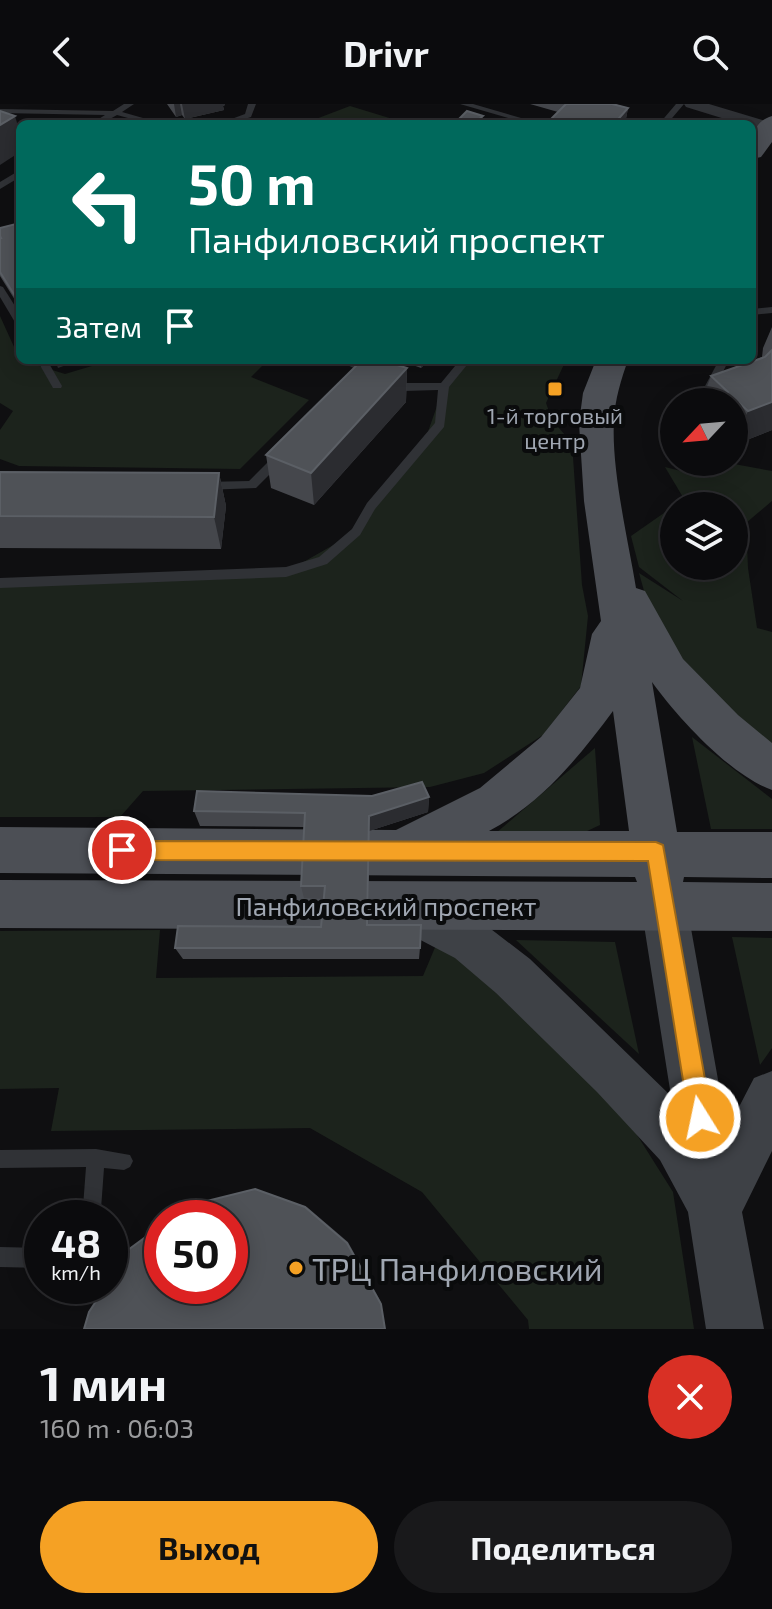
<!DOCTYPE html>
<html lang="ru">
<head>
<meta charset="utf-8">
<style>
  :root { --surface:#0b0b0d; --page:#19191b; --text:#f1f3f6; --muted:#9a9b9d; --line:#2b2b2e; --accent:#f5a124 }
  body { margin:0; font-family:"Exo 2",sans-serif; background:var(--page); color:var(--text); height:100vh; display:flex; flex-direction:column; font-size:30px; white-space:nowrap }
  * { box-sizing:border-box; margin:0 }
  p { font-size:26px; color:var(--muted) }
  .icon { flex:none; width:44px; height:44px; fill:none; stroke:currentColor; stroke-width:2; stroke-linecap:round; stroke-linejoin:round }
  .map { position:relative; height:1225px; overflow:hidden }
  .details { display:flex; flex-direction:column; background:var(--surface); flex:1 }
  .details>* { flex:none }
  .guide { position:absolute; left:16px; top:16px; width:740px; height:244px; border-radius:12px; box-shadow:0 4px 20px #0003,0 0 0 2px var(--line); background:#00695c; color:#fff; overflow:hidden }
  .needle { width:52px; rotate:244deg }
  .tools { position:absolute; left:660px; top:284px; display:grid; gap:16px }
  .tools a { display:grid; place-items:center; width:88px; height:88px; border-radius:50%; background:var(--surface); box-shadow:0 4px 20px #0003,0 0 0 2px var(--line); font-size:40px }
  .speed { position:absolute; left:24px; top:1096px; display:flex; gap:16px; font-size:40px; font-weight:700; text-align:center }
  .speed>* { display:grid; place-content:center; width:104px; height:104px; border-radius:50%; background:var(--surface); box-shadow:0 4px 20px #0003,0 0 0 2px var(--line); line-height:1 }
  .speed small { font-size:20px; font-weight:400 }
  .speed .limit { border:12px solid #d22; background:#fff; color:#111 }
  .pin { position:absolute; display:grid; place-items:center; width:68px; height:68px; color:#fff; margin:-34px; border:4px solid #fff; border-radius:50%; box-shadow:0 2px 8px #0007 }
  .me { position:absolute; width:88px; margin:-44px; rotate:350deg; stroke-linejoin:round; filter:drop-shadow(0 0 6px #0008) }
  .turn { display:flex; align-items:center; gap:28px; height:168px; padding:0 40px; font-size:36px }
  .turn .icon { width:104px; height:104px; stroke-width:2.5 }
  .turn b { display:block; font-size:56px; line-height:68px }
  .then { display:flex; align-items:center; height:76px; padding:0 40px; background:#0003; gap:16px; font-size:30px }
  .round { display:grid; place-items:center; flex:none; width:84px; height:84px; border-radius:42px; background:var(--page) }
  .overview { display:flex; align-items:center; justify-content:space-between; height:136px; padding:0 40px }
  h1 { font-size:48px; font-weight:700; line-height:60px }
  .cta { display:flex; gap:16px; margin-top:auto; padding:16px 40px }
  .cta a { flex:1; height:92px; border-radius:48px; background:var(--accent); color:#111; font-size:32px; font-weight:700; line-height:92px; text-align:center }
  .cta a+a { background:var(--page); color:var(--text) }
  header { display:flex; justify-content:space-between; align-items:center; height:104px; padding:0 40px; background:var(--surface); font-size:36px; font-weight:700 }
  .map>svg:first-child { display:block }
  .green { fill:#1c231c; fill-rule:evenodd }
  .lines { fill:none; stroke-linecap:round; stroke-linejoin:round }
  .lane { fill:#303236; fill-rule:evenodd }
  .street { fill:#303236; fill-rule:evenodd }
  .secondary { fill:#3e4146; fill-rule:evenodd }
  .primary { fill:#4c4f55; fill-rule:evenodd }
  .wall { fill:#45474c }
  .shaded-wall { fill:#2b2c30 }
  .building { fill:#4f5257; stroke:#5b5f65; stroke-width:2 }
  .route { fill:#f5a124; stroke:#9f6917; stroke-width:2 }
  .poi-dot { fill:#f5a124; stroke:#0a0b0c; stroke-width:3 }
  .labels { text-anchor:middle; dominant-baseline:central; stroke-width:8; stroke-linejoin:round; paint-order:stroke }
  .far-poi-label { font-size:22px; fill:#a0a7b2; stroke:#0a0b0c }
  .street-label { font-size:26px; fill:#a0a7b2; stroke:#0a0b0c }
  .near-poi-label { font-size:32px; fill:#a0a7b2; stroke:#0a0b0c; text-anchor:start }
</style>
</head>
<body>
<header><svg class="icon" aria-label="back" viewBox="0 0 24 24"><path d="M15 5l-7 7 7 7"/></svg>Drivr<svg class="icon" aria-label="search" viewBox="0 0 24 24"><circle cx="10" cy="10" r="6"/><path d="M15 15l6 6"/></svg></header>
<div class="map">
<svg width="772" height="1225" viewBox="0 0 772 1225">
  <rect width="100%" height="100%" fill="#0f0f11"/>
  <!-- green -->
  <g class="green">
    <path d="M350 2 409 20H410L308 18Z"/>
    <path d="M0 212 20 256 65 270 112 256H268L251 273 309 296 240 365 19 362 0 355V326L13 307 0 299Z"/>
    <path d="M466 256H566L546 299 552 316 572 339 582 481 588 512 581 582 543 631 484 669 430 683 143 687 120 713H0V479L286 468 356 428 424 339 444 282Z"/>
    <path d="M734 360 772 367V397L746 419 748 464 757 524 772 528V641L660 544 639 469 683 497 639 463 631 432 684 395 665 363 709 374ZM674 402H734V462H674Z"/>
    <path d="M692 633 772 695V725H711Z"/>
    <path d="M595 644 600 721 585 728 496 729Z"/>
    <path d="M160 826 156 874 423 872 439 834 627 1015 673 1088 694 1225H529L528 1216 422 1088 310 1024 51 1027 59 984 0 985V827Z"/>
    <path d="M732 833 772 834V944L760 961Z"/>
    <path d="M516 836 615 838 639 950Z"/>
  </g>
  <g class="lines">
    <!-- lane -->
    <g class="lane">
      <path d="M124 0H134L122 8 164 20H150L117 11 101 20H91L105 11 0 9V5L113 7Z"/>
      <path d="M248 0H256L251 13 230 20H218L245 10Z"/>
      <path d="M460 0H473L542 20H529Z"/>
      <path d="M676 0H684L667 20H659Z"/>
      <path d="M20 66V73L0 85V78Z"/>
      <path d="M0 182 3 183 20 210V221L16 220 0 193Z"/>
      <path d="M772 203V209L752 211V205Z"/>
      <path d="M37 256H47L62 282 61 284H53Z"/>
      <path d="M337 256H351L377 269 376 271H368Z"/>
      <path d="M460 256H471L449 283 444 323 375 405 360 431 327 460 286 473 0 484V474L286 463 319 453 352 425 367 399 435 319 438 286 404 287 387 280V276L391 274 405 279H441Z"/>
      <path d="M719 256H729L713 287H705L704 284Z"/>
      <path d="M280 349 286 353 284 356 256 384 204 386 198 382 204 378 249 377 276 350Z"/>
      <path d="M96 1045 130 1051 133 1057 130 1063 124 1066 104 1064 101 1105 97 1114H78L83 1103 86 1063 0 1064V1046Z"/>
      <path d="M0 1143 42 1144V1164L0 1163Z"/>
    </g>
    <!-- street -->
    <path class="street" d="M684 0H709L772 19V29L752 23V20H741L686 3Z"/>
    <!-- secondary -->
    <path class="secondary" d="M402 780 487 822 530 855 671 992 641 802 648 786 664 780 680 786 687 802 727 1026 754 974 772 967V1047L742 1108 764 1225H706L688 1108 660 1056 597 988 496 889 455 854 386 818 379 802 386 786Z"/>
    <!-- primary -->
    <g class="primary">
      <path d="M772 12V38L761 53 752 55C752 37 751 18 772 12Z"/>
      <path d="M596 256H628C621 276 615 295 614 316 611 365 628 435 636 484L645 487 683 555 738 611 772 639V686C730 671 678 614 652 578L677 728H772V774L684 773 683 778 772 779V827L0 824V776L637 778 635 773 0 769V723L396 726 480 684 541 633 580 584 592 530 601 517 584 397 579 319 583 289ZM613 607 629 727H489C542 699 578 654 613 607Z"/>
    </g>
  </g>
  <!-- wall -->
  <g class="wall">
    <path d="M167 0H225V1L223 2 224 6 185 15 182 11 176 13Z"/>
    <path d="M530 0H615L628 4 625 20H546L558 8Z"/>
    <path d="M460 14 483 18 480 20H460Z"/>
    <path d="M20 119V204L0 172V124Z"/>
    <path d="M772 223V326L734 341V298H701L711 272 762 253 763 244Z"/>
    <path d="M399 256H429L421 264Z"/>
    <path d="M407 264 406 298 314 401 271 384 266 351Z"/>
    <path d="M0 368 219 369 226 402 221 445 0 444Z"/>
    <path d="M429 693 428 708 369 727 368 821 420 844 419 855H183L175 844 321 823 324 795 304 794 301 782 304 723 200 722 194 707Z"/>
  </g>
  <!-- shaded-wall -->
  <g class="shaded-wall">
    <path d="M174 0H180L182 11 176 13Z"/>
    <path d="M182 0H225V1L223 2 224 6 185 15Z"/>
    <path d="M628 4 625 20H614Z"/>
    <path d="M15 12 20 29V48L0 61V21Z"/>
    <path d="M483 12V18L480 20H474Z"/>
    <path d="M55 256H80L58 264Z"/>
    <path d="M422 256H429L421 264Z"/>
    <path d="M407 264 406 298 314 401 311 369Z"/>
    <path d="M772 298V326L734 341V338L748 307Z"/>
    <path d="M219 369 226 402 221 445 214 413Z"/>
    <path d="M429 693 428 708 369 727 368 833 369 712Z"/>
    <path d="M255 1085 307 1103 348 1138 381 1198 385 1225Z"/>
  </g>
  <!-- building -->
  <g class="building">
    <path d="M566 0H612L628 4 614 20H546Z"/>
    <path d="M0 7 15 12 0 21Z"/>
    <path d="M467 7 483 12 473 20 460 14Z"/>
    <path d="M20 119V200L0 168V134H1L0 132V124Z"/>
    <path d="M772 246V298L748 307 739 299 718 298 728 288 711 272 765 253Z"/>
    <path d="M362 256H381L407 264 311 369 266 351Z"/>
    <path d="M0 368 219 369 214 413 0 412Z"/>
    <path d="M422 678 429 693 369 712 367 821H421L420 844H175L178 822 321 823 325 782H301L305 709 194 707 197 687 372 692Z"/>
    <path d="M255 1085 305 1103 347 1139 381 1200 385 1225H84L89 1208 106 1182H110V1175L128 1146 162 1121V1182H230V1114H171L187 1102Z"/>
  </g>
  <!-- route -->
  <path class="route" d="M122 737 656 738 663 741 712 1014 708 1022 700 1025 692 1022 689 1014 648 757 122 756 115 753 112 746 115 740Z"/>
  <!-- markers -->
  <g class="poi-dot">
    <rect x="547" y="277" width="16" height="16" rx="4"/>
    <circle cx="296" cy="1164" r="8"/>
  </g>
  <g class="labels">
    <!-- far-poi labels -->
    <g class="far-poi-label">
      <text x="555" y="311">1-й торговый<tspan x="555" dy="25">центр</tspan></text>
    </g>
    <!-- street labels -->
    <g class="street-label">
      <text x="386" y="801">Панфиловский проспект</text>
    </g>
    <!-- near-poi labels -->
    <g class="near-poi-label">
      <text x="312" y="1164">ТРЦ Панфиловский</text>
    </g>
  </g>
</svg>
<div class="tools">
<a><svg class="needle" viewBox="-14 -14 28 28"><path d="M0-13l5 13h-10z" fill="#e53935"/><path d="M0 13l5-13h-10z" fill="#9a9b9d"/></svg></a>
<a><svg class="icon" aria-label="layers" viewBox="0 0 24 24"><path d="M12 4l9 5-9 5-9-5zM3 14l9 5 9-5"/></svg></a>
</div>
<div class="speed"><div>48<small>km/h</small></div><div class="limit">50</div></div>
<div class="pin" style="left:122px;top:746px;background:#d93025"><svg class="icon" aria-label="arrive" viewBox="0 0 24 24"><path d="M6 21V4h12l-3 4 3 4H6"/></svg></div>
<svg class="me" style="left:700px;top:1014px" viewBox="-20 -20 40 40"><circle r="17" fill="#f5a124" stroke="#fff" stroke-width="3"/><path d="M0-11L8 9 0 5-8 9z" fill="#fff"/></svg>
<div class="guide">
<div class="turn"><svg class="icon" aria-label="left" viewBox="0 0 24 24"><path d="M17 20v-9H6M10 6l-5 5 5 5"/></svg><div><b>50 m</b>Панфиловский проспект</div></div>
<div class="then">Затем<svg class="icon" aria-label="arrive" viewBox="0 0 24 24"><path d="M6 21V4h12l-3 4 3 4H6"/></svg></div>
</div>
</div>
<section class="details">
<div class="overview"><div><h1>1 мин</h1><p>160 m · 06:03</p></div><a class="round" style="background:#d93025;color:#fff"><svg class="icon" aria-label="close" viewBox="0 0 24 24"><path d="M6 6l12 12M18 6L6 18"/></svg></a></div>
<div class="cta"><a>Выход</a><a>Поделиться</a></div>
</section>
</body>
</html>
